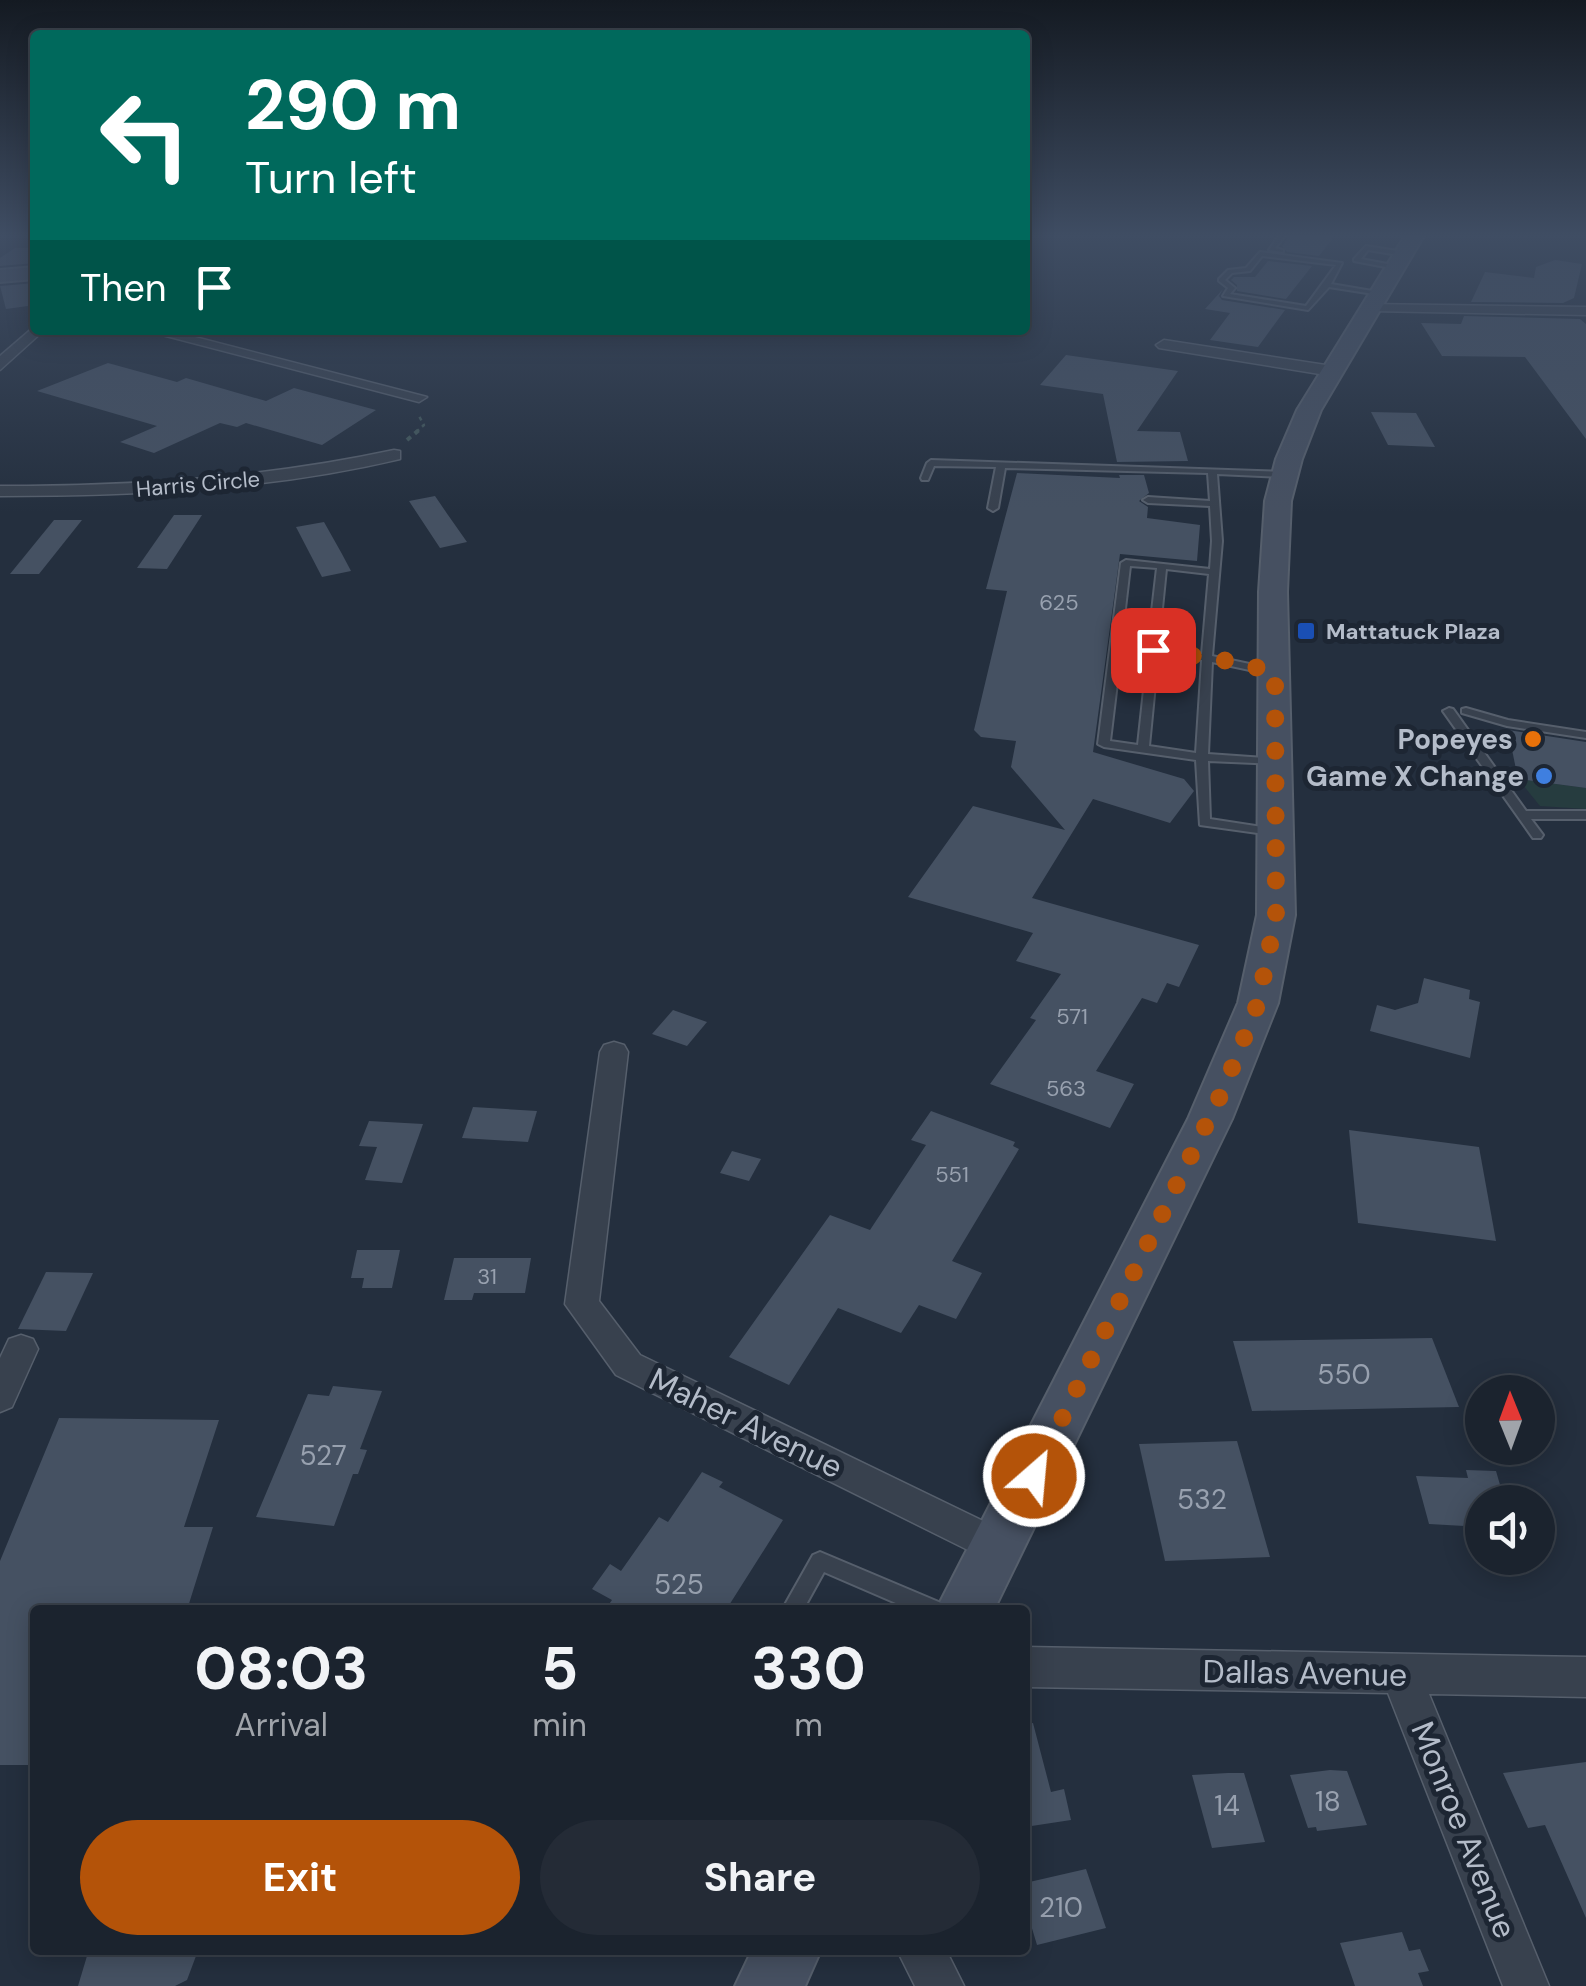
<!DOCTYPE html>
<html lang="en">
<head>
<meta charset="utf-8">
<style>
  :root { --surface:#1b232e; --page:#242b36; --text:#f1f3f6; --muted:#a0a4aa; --line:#39404a; --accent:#b45309 }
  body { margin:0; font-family:"DM Sans",sans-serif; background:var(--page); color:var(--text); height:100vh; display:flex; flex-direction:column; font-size:38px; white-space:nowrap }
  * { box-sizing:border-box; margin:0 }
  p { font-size:32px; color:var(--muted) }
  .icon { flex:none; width:55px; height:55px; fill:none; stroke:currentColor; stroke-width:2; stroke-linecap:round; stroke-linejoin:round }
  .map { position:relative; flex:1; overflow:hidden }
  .drawer { position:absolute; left:30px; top:1605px; width:1000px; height:350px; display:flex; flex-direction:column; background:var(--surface); border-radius:10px; box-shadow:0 5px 25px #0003,0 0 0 2px var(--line) }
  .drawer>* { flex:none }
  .guide { position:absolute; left:30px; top:30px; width:1000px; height:305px; border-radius:10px; box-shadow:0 5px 25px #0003,0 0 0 2px var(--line); background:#00695c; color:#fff; overflow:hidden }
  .needle { width:65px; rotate:359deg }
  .controls { position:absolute; left:1465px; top:1375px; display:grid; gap:20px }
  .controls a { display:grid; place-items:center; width:90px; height:90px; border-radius:50%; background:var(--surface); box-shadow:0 5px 25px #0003,0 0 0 2px var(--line); font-size:50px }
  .pin { position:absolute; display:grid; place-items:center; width:85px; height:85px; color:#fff; margin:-42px; border-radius:20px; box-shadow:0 5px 15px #0006 }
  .me { position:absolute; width:110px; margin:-55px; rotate:27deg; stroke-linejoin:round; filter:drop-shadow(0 0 8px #0008) }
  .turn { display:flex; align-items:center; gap:35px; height:210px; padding:0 50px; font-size:45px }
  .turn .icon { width:130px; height:130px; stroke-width:2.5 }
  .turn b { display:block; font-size:70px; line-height:85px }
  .then { display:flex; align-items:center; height:95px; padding:0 50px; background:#0003; gap:20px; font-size:38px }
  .eta { display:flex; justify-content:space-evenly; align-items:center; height:170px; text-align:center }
  .eta b { font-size:60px; font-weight:700; line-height:70px }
  .button { display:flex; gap:20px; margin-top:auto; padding:20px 50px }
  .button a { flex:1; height:115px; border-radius:60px; background:var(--accent); color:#fff; font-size:40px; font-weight:700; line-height:115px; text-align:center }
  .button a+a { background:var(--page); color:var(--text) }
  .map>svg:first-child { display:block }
  .green { fill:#263c3f }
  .building { fill:#455162 }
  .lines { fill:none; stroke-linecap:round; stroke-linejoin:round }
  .lane-casing { stroke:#565f6c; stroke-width:4 }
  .street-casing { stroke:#565f6c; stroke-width:3 }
  .secondary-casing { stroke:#565f6c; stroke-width:4 }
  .path-far1 { stroke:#44595c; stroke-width:2.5; stroke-dasharray:4 4; stroke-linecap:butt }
  .path { stroke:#44595c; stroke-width:4; stroke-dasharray:5 5; stroke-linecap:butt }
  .lane { fill:#38414e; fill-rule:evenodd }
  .street { fill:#38414e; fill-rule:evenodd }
  .secondary { fill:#465061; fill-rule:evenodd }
  .route { stroke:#b45309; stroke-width:18; stroke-dasharray:0 32.4 }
  .transit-dot { fill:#1a4fb4; stroke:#1d2633; stroke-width:4 }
  .food-dot { fill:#e8710a; stroke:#1d2633; stroke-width:4 }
  .shop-dot { fill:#3f7fe0; stroke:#1d2633; stroke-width:4 }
  .labels { text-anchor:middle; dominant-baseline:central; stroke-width:10; stroke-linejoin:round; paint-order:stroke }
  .far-street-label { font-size:22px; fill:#b4bcc9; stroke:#1d2633 }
  .number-label { font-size:22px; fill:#98a1af }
  .far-poi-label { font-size:22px; font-weight:bold; fill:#b4bcc9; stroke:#1d2633; text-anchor:start }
  .poi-label { font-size:28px; font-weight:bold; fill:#b4bcc9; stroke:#1d2633; text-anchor:end }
  .near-number-label { font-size:28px; fill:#98a1af }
  .near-street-label { font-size:32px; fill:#b4bcc9; stroke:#1d2633 }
</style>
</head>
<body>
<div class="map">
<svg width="1586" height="1986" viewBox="0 0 1586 1986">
  <rect width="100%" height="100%" fill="#242f3e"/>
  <!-- green -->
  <path class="green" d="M1518 779 1586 788V809L1540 806Z"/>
  <!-- building -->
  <g class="building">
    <path d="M1291 234H1336L1319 256 1287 252 1282 246Z"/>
    <path d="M15 248H35V263L0 266V258Z"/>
    <path d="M1555 260 1582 264 1574 298 1563 303 1471 302 1485 272 1534 278 1536 267Z"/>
    <path d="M1268 261 1312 266 1286 299 1237 291V285L1231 280 1234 277H1255Z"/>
    <path d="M35 283V305L6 309 0 286Z"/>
    <path d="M1223 289 1219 296 1222 300 1285 310 1258 347 1210 340 1230 313 1205 309Z"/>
    <path d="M1464 316 1580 319 1586 324V439L1525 357 1442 356 1421 323 1461 324Z"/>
    <path d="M1066 355 1178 371 1137 431 1180 432 1188 461 1117 462 1103 394 1040 385Z"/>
    <path d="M108 363 177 382 186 378 266 401 294 388 376 410 322 445 246 423 237 427 220 423 154 453 120 442 157 426 37 391Z"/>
    <path d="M1371 412 1416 413 1435 447 1388 445Z"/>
    <path d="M1017 473 1120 478 1119 475H1144L1149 493 1139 501 1148 507 1147 518 1200 525 1197 561 1120 554 1093 752 1184 779 1194 791 1170 823 1093 799 1032 898 1199 945 1179 987 1167 983 1157 1003 1142 998 1096 1071 1134 1084 1110 1128 990 1084 1036 1020 1030 1018 1061 974 1016 961 1033 933 908 897 973 806 1065 830 1011 767 1016 741 981 737 974 730 1007 591 986 589Z"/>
    <path d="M435 496 448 515 467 542 440 548 409 501Z"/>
    <path d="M174 515H202L167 569 137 568Z"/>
    <path d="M54 520H82L39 574H10Z"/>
    <path d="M324 522 342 554 351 571 322 577 296 527Z"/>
    <path d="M1508 730 1586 742V788L1518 779Z"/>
    <path d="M1424 978 1470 990 1469 999 1480 1002 1470 1058 1370 1031 1377 1005 1395 1010 1418 1003Z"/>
    <path d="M673 1010 707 1022 687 1046 652 1034Z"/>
    <path d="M473 1107 537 1111 528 1142 462 1138Z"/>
    <path d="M931 1111 1015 1142 1013 1146 1019 1149 952 1261 982 1273 956 1319 919 1305 901 1333 838 1308 789 1385 729 1357 830 1215 870 1230 926 1145 911 1140Z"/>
    <path d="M369 1121 423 1124 402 1183 365 1180 377 1147 359 1146Z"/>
    <path d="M1349 1130 1479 1147 1496 1241 1358 1223Z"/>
    <path d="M732 1151 761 1159 749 1181 720 1173Z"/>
    <path d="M357 1250H400L392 1288H362L364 1278H351Z"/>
    <path d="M454 1258H531L525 1293H474L472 1300H444Z"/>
    <path d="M46 1272 93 1273 66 1331 18 1329Z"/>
    <path d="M1432 1338 1459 1407 1252 1411 1233 1341Z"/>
    <path d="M333 1386 382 1391 360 1449 367 1450 358 1474H353L334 1526 256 1517 308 1394 329 1396Z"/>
    <path d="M59 1418 219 1420 184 1527H213L187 1610H35V1765H0V1561Z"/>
    <path d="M1237 1441 1270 1557 1165 1561 1139 1444Z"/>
    <path d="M1466 1470 1496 1471 1505 1502H1482V1527L1429 1524 1416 1476 1468 1478Z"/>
    <path d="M702 1472 723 1482 719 1487 783 1520 726 1610H605L612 1600 592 1589 610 1564 621 1571 659 1517 668 1522Z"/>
    <path d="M1033 1723 1051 1792 1064 1789 1071 1820 1025 1827V1724Z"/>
    <path d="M1586 1762V1918L1545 1825 1528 1828 1503 1773Z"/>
    <path d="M1330 1770 1347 1771 1367 1825 1317 1831 1316 1827 1308 1828 1290 1775Z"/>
    <path d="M1228 1773H1244L1265 1842 1212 1848 1192 1775Z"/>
    <path d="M1086 1869 1106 1928 1037 1945 1031 1925 1025 1926V1883Z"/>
    <path d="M1402 1932 1409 1951 1420 1949 1429 1971 1418 1973 1423 1986H1355L1340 1943Z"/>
    <path d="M87 1956H196L187 1980 175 1986H78Z"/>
  </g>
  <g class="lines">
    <!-- lane casing -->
    <g class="lane-casing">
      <g id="lane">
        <path d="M1280 234H1287L1275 248 1283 250V252L1269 250Z"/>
        <path d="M1366 246 1404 252 1407 254 1404 256 1368 250 1361 259 1398 266 1396 269 1354 261V259Z"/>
        <path d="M1260 252 1342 263 1331 284 1384 293 1380 295 1329 287 1308 310 1223 296 1228 288 1219 281V279L1228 270 1246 268ZM1262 256 1336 265 1306 306 1230 294 1235 288 1225 280 1232 273 1250 271Z"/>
        <path d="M931 460 1287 472V476L1284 477 1217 474 1222 541 1212 656 1273 669 1278 672 1273 675 1212 662 1208 754 1279 759V763L1275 764 1208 761 1210 819 1275 829 1281 833 1279 836 1200 825 1196 760 1104 747 1098 744 1121 563 1126 560 1210 569 1212 541 1210 506 1148 503 1143 500 1148 497 1210 501 1208 473 1005 468 998 508 993 511 988 508 996 467 934 466 928 480H922L921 478 927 463ZM1130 566 1157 568 1148 646 1121 643ZM1166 569 1209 574 1202 654 1158 648ZM1121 650 1148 653 1138 745 1110 741ZM1158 654 1202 660 1196 753 1149 746Z"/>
        <path d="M1449 708 1453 709 1526 811H1586V819H1531L1543 835 1541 838H1533L1443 711Z"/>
        <path d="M1466 708 1508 720 1586 732V738L1507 726 1462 713V709Z"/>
        <path d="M820 1552 941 1603 944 1610H912L824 1572 803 1610H782L813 1555Z"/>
      </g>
    </g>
    <!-- street casing -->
    <g class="street-casing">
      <g id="street">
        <path d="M1367 304 1586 307V315L1372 311 1365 307Z"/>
        <path d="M35 326V330H43L41 333 0 370V356Z"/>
        <path d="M143 330H168L427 397 419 402Z"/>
        <path d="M1164 340 1332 366 1340 371 1332 376 1159 348 1156 345Z"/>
        <path d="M394 450 400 451V459C269 490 135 496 0 496V486C133 486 264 478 394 450Z"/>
        <path d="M614 1042 624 1045 628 1052 599 1301 640 1355 1012 1535 1018 1547 1012 1559 999 1564 986 1559 616 1375 565 1304 600 1052 604 1045Z"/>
        <path d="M21 1335 33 1339 38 1349 12 1407 0 1412V1358L9 1339Z"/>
        <path d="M1025 1647 1586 1657V1697L1429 1694 1549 1986H1503L1388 1693 1025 1687Z"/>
        <path d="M897 1950H946L964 1986H915Z"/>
      </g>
    </g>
    <!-- secondary casing -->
    <g class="secondary-casing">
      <g id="secondary">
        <path d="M1406 234H1425L1321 410 1302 459 1291 501 1287 592 1295 915 1278 1003 1232 1119 994 1610H936L1188 1119 1238 1003 1257 915 1259 592 1265 501 1276 459 1297 410Z"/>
        <path d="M35 267V279L0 282V270Z"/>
        <path d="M752 1950H821L805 1986H735Z"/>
      </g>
    </g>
    <!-- path-far1 -->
    <path class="path-far1" d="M416 432 424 425 419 416"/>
    <!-- path -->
    <path class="path" d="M407 440 419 430"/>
    <!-- lane -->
    <use href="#lane" class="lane"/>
    <!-- street -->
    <use href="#street" class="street"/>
    <!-- secondary -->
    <use href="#secondary" class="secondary"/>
  </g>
  <!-- sky -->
  <linearGradient id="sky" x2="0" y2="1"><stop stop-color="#141a22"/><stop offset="0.46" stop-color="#3f4d63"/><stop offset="1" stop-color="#3f4d63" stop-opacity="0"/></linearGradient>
  <rect width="1586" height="512" fill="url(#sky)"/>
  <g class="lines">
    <!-- route -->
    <path class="route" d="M1034 1476 1224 1088 1258 1003 1276 916 1275 673 1242 663 1153 650"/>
  </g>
  <!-- markers -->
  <rect class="transit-dot" x="1296" y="621" width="20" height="20" rx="5"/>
  <circle class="food-dot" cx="1533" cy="739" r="10"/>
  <circle class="shop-dot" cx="1544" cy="776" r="10"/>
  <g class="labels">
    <!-- far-street labels -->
    <g class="far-street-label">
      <text transform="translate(198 484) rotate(-5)">Harris Circle</text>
    </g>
    <!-- number labels -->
    <g class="number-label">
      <text x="1059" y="602">625</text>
      <text x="1072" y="1016">571</text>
      <text x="1066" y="1088">563</text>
      <text x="952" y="1174">551</text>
      <text x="487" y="1276">31</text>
    </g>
    <!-- far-poi labels -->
    <g class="far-poi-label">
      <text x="1326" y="631">Mattatuck Plaza</text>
    </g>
    <!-- poi labels -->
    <g class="poi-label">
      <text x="1513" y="739">Popeyes</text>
      <text x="1524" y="776">Game X Change</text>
    </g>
    <!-- near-number labels -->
    <g class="near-number-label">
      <text x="1344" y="1374">550</text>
      <text x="323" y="1455">527</text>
      <text x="1202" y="1499">532</text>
      <text x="679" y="1584">525</text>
      <text x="1328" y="1801">18</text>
      <text x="1227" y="1805">14</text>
      <text x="1061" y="1907">210</text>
    </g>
    <!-- near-street labels -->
    <g class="near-street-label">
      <text transform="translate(746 1423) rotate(26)">Maher Avenue</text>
      <text transform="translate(1305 1673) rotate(1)">Dallas Avenue</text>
      <text transform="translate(1464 1830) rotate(68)">Monroe Avenue</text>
    </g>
  </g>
</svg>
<div class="controls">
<a><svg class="needle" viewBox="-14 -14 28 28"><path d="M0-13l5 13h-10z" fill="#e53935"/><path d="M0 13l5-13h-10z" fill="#a0a4aa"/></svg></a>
<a><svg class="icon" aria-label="sound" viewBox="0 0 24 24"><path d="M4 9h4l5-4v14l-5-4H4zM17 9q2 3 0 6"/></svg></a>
</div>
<div class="pin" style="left:1153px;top:650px;background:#d93025"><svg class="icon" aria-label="arrive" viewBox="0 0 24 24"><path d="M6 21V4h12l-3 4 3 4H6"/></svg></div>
<svg class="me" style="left:1034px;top:1476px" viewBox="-20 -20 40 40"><circle r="17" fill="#b45309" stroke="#fff" stroke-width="3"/><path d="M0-11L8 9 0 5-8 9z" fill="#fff"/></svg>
<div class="guide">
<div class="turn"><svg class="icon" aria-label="left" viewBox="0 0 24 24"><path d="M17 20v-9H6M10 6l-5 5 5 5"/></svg><div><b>290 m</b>Turn left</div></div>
<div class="then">Then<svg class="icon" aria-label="arrive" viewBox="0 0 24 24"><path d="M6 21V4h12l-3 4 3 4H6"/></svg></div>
</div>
<section class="drawer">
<div class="eta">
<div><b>08:03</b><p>Arrival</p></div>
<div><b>5</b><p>min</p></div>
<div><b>330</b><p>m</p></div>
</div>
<div class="button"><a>Exit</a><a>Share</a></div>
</section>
</div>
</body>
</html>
